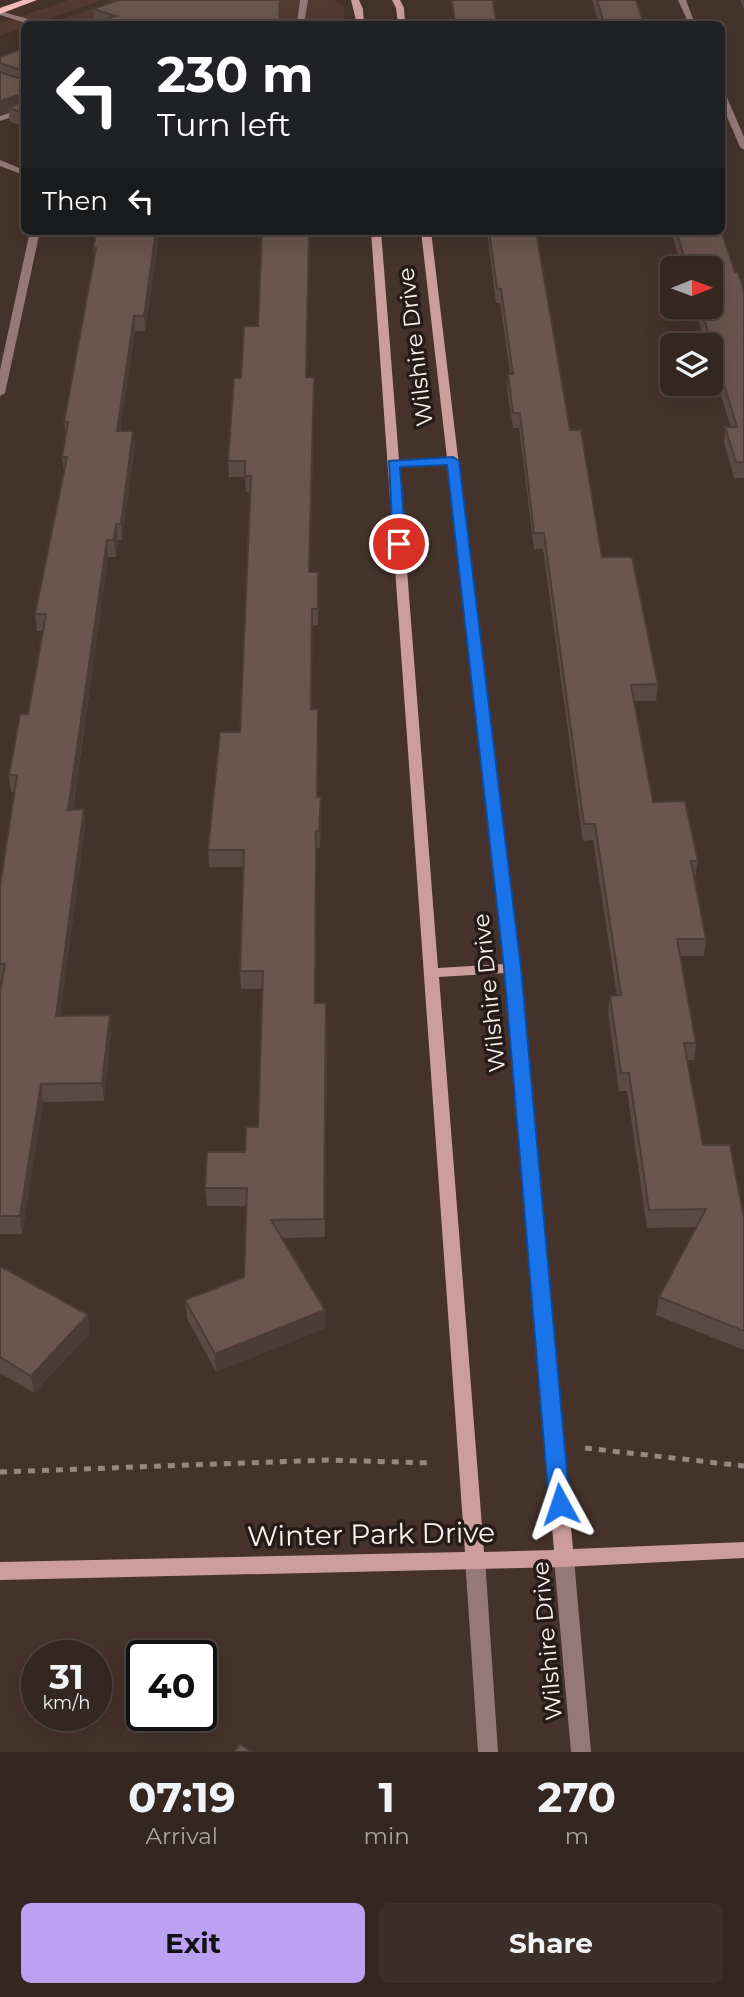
<!DOCTYPE html>
<html lang="en">
<head>
<meta charset="utf-8">
<style>
  :root { --surface:#342620; --page:#3c2e29; --text:#f1f3f6; --muted:#a9a5a5; --line:#4e433e; --accent:#bca0f2 }
  body { margin:0; font-family:Montserrat,sans-serif; background:var(--page); color:var(--text); height:100vh; display:flex; flex-direction:column; font-size:26px; white-space:nowrap }
  * { box-sizing:border-box; margin:0 }
  p { font-size:23px; color:var(--muted) }
  .icon { flex:none; width:38px; height:38px; fill:none; stroke:currentColor; stroke-width:2; stroke-linecap:round; stroke-linejoin:round }
  .map { position:relative; height:1752px; overflow:hidden }
  .panel { display:flex; flex-direction:column; background:var(--surface); flex:1 }
  .panel>* { flex:none }
  .banner { position:absolute; left:21px; top:21px; width:704px; height:214px; border-radius:10px; box-shadow:0 7px 28px #0002,0 0 0 2px var(--line); background:#202124; color:#fff; overflow:hidden }
  .needle { width:46px; rotate:89deg }
  .controls { position:absolute; left:660px; top:256px; display:grid; gap:14px }
  .controls a { display:grid; place-items:center; width:63px; height:63px; border-radius:10px; background:var(--surface); box-shadow:0 7px 28px #0002,0 0 0 2px var(--line); font-size:35px }
  .speed { position:absolute; left:21px; top:1640px; display:flex; gap:14px; font-size:35px; font-weight:700; text-align:center }
  .speed>* { display:grid; place-content:center; width:91px; height:91px; border-radius:50%; background:var(--surface); box-shadow:0 7px 28px #0002,0 0 0 2px var(--line); line-height:1 }
  .speed small { font-size:18px; font-weight:400 }
  .speed .limit { border:4px solid #111; border-radius:10px; background:#fff; color:#111 }
  .pin { position:absolute; display:grid; place-items:center; width:60px; height:60px; color:#fff; margin:-30px; border:4px solid #fff; border-radius:50%; box-shadow:0 2px 7px #0007 }
  .me { position:absolute; width:77px; margin:-38px; rotate:355deg; stroke-linejoin:round; filter:drop-shadow(0 0 5px #0008) }
  .turn { display:flex; align-items:center; gap:24px; height:147px; padding:0 21px; font-size:32px }
  .turn .icon { width:91px; height:91px; stroke-width:2.5 }
  .turn b { display:block; font-size:49px; line-height:60px }
  .then { display:flex; align-items:center; height:66px; padding:0 21px; background:#0003; gap:14px; font-size:26px }
  .eta { display:flex; justify-content:space-evenly; align-items:center; height:119px; text-align:center }
  .eta b { font-size:42px; font-weight:700; line-height:49px }
  .action { display:flex; gap:14px; margin-top:auto; padding:14px 21px }
  .action a { flex:1; height:80px; border-radius:10px; background:var(--accent); color:#111; font-size:28px; font-weight:700; line-height:80px; text-align:center }
  .action a+a { background:var(--page); color:var(--text) }
  .map>svg:first-child { display:block }
  .built { fill:#543a31 }
  .lines { fill:none; stroke-linecap:round; stroke-linejoin:round }
  .path { stroke:#978781; stroke-width:5; stroke-dasharray:7 7; stroke-linecap:butt }
  .lane { fill:#957978; fill-rule:evenodd }
  .street { fill:#957978; fill-rule:evenodd }
  .secondary { fill:#cb9e9c; fill-rule:evenodd }
  .primary { fill:#f4bab8; fill-rule:evenodd }
  .wall { fill:#5c4943 }
  .shaded-wall { fill:#4b3c37 }
  .building { fill:#6b554e; stroke:#4b3c37; stroke-width:2 }
  .route { fill:#1a73e8; stroke:#114b97; stroke-width:2 }
  .labels { text-anchor:middle; dominant-baseline:central; stroke-width:7; stroke-linejoin:round; paint-order:stroke }
  .street-label { font-size:23px; fill:#fff2ed; stroke:#251c19 }
  .near-street-label { font-size:28px; fill:#fff2ed; stroke:#251c19 }
</style>
</head>
<body>
<div class="map">
<svg width="744" height="1752" viewBox="0 0 744 1752">
  <rect width="100%" height="100%" fill="#45322b"/>
  <!-- built -->
  <g class="built">
    <path d="M69 0H103L33 24H24V27L0 36V23Z"/>
    <path d="M118 0H334L344 7V24H47Z"/>
  </g>
  <g class="lines">
    <!-- path -->
    <g class="path">
      <path d="M585 1448 744 1466"/>
      <path d="M0 1472 326 1460 432 1463"/>
    </g>
    <!-- lane -->
    <g class="lane">
      <path d="M300 0H308L304 24H297Z"/>
      <path d="M0 11 38 22 39 24H29L0 15Z"/>
    </g>
    <!-- street -->
    <g class="street">
      <path d="M678 0H686L695 24H689Z"/>
      <path d="M721 91 725 93 744 137V150L740 147 721 103Z"/>
      <path d="M24 108V113L0 121V116Z"/>
      <path d="M0 160 24 170V175L0 166Z"/>
      <path d="M30 231H40L5 393 0 396V370Z"/>
      <path d="M475 1550 482 1552 485 1558 498 1752H478L465 1558 468 1552Z"/>
      <path d="M564 1551 571 1553 574 1559 591 1752H571L554 1559 557 1553Z"/>
    </g>
    <!-- secondary -->
    <g class="secondary">
      <path d="M351 0H359L363 9 364 24H357Z"/>
      <path d="M392 0H400L404 8 405 24H398L396 8Z"/>
      <path d="M371 231H381L399 460 447 458 421 231H431L519 968 573 1549 744 1542V1558L564 1567 0 1580V1562L465 1552ZM448 465 504 964 438 968 399 467ZM505 973 554 1550 484 1552 439 977Z"/>
    </g>
    <!-- primary -->
    <path class="primary" d="M23 0H37L0 14V8Z"/>
  </g>
  <!-- wall -->
  <g class="wall">
    <path d="M281 0 280 24H92L98 22 94 21 93 9Z"/>
    <path d="M451 0H493L496 24H454Z"/>
    <path d="M592 0H636L644 24H599Z"/>
    <path d="M740 0H744V9Z"/>
    <path d="M24 48V127L9 121V112L0 115V57Z"/>
    <path d="M160 231 145 331H135L120 431 135 446 122 540H118L116 557H108L73 810 84 809 85 827 60 1016 110 1015 111 1033 104 1101 43 1102 22 1234H0V992L2 981H0V886L15 792H11L9 775 28 714 43 631H37L35 614 64 472 62 457 66 436 64 422 94 257 93 248Z"/>
    <path d="M259 231H310L306 377H314V393L310 572H318V625L312 626V709L318 797 321 814 320 848H316V1003L327 1020 325 1237 282 1238 326 1328 216 1372 187 1318 185 1300 244 1277 246 1206H207L205 1188 245 1152 258 1127 262 989H241L240 971 243 867H209L208 850 240 732 250 492H246L245 477H229L228 461 241 378 258 326 262 235H259Z"/>
    <path d="M487 231H536L570 430 602 557 658 684 656 701H634L653 802 698 861 695 878H694L706 939 704 956H680L696 1043 694 1060H688L703 1145 744 1218V1350L656 1315 659 1297 696 1227 647 1228 627 1091H619L608 1013 610 996H617L593 840 583 841 543 549H534L519 428H513L507 388 508 374H510L500 303H496Z"/>
    <path d="M671 231H721L735 272 744 291V478H734L724 442 725 427H731L710 361V345H706L694 306H710V268H682Z"/>
    <path d="M0 1266 90 1333 34 1393 0 1373Z"/>
  </g>
  <!-- shaded-wall -->
  <g class="shaded-wall">
    <path d="M24 93V106L8 107 9 112 0 115V101Z"/>
    <path d="M156 231H160L145 331 144 316Z"/>
    <path d="M134 316 135 331 118 446 117 431Z"/>
    <path d="M314 377V393L309 588V572Z"/>
    <path d="M133 431 135 446 122 540 121 524Z"/>
    <path d="M116 524 118 540 116 557 114 540Z"/>
    <path d="M107 540 108 557 70 827 68 810Z"/>
    <path d="M321 797V814L320 848 319 831Z"/>
    <path d="M84 809 85 827 58 1033 56 1016Z"/>
    <path d="M110 1015 111 1033 104 1101 102 1083Z"/>
    <path d="M41 1084 43 1102 22 1234 20 1216Z"/>
    <path d="M325 1310 326 1328 216 1372 215 1354Z"/>
    <path d="M88 1315 90 1333 34 1393 31 1376Z"/>
  </g>
  <!-- building -->
  <g class="building">
    <path d="M118 0H280L279 24H92L116 16 93 9Z"/>
    <path d="M452 0H493L496 24H455Z"/>
    <path d="M597 0H636L644 24H604Z"/>
    <path d="M24 48V97V93L0 101V72L24 80V71L0 63V57Z"/>
    <path d="M24 102V114L8 107Z"/>
    <path d="M97 231H156L144 316H134L117 431H133L121 524H116L114 540H107L68 810 84 809 56 1016 110 1015 102 1083 41 1084 20 1216H0V992L5 964H0V886L17 775H9L20 714H28L46 614H35L67 457H62L68 422H64L96 248H93Z"/>
    <path d="M262 231H309L306 377H314L309 572H318V609H312L311 709H318L317 797H321L319 831H316L315 1003H326L324 1219 271 1220 325 1310 215 1354 185 1300 244 1277 247 1188H205L207 1152H245L246 1127H258L263 971H240L244 850H208L220 732H240L251 476H245V461H228L234 378H241L244 326H258Z"/>
    <path d="M489 231H536L570 430H581L602 557H632L658 684 631 685 653 802 685 801 698 861H691L706 939H677L696 1043H684L703 1145H730L744 1218V1331L659 1297 706 1209 649 1210 629 1073H621L610 996 621 995 595 824H584L544 533H534L520 413H513L508 374H513L501 289H497Z"/>
    <path d="M676 231H721L735 272H738L744 291V462H736L725 427H737L700 306H710V268H688Z"/>
    <path d="M0 1266 88 1315 31 1376 0 1357Z"/>
    <path d="M240 1744 252 1752H234Z"/>
  </g>
  <!-- route -->
  <path class="route" d="M453 457 459 461 521 968 570 1504 567 1511 560 1514 552 1511 549 1504 504 968 447 465 400 467 406 544 399 548 393 544 389 461Z"/>
  <g class="labels">
    <!-- street labels -->
    <g class="street-label">
      <text transform="translate(415 347) rotate(-97)">Wilshire Drive</text>
      <text transform="translate(489 993) rotate(-96)">Wilshire Drive</text>
      <text transform="translate(547 1641) rotate(-95)">Wilshire Drive</text>
    </g>
    <!-- near-street labels -->
    <g class="near-street-label">
      <text transform="translate(371 1534) rotate(-1)">Winter Park Drive</text>
    </g>
  </g>
</svg>
<div class="controls">
<a><svg class="needle" viewBox="-14 -14 28 28"><path d="M0-13l5 13h-10z" fill="#e53935"/><path d="M0 13l5-13h-10z" fill="#a9a5a5"/></svg></a>
<a><svg class="icon" aria-label="layers" viewBox="0 0 24 24"><path d="M12 4l9 5-9 5-9-5zM3 14l9 5 9-5"/></svg></a>
</div>
<div class="speed"><div>31<small>km/h</small></div><div class="limit">40</div></div>
<div class="pin" style="left:399px;top:544px;background:#d93025"><svg class="icon" aria-label="arrive" viewBox="0 0 24 24"><path d="M6 21V4h12l-3 4 3 4H6"/></svg></div>
<svg class="me" style="left:560px;top:1504px" viewBox="-20 -20 40 40"><path d="M0-17L14 15 0 8-14 15z" fill="#1a73e8" stroke="#fff" stroke-width="4"/></svg>
<div class="banner">
<div class="turn"><svg class="icon" aria-label="left" viewBox="0 0 24 24"><path d="M17 20v-9H6M10 6l-5 5 5 5"/></svg><div><b>230 m</b>Turn left</div></div>
<div class="then">Then<svg class="icon" aria-label="left" viewBox="0 0 24 24"><path d="M17 20v-9H6M10 6l-5 5 5 5"/></svg></div>
</div>
</div>
<section class="panel">
<div class="eta">
<div><b>07:19</b><p>Arrival</p></div>
<div><b>1</b><p>min</p></div>
<div><b>270</b><p>m</p></div>
</div>
<div class="action"><a>Exit</a><a>Share</a></div>
</section>
</body>
</html>
